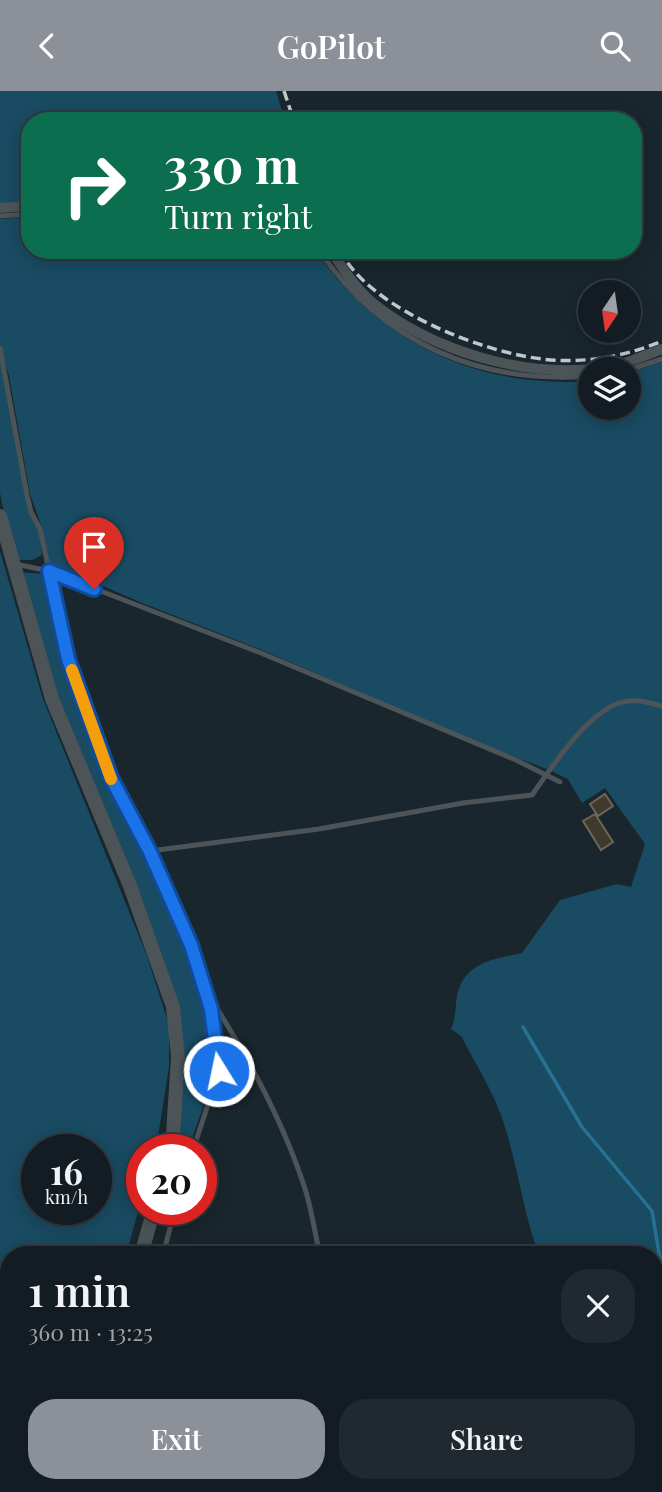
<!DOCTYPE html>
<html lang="en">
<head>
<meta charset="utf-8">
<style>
  :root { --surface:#131c22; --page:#20292f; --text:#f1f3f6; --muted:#9da1a5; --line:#323a40; --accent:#8c9099 }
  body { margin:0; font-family:"Playfair Display",serif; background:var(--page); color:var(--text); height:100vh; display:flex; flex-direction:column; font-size:26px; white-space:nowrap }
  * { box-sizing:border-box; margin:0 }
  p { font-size:23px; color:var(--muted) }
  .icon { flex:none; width:38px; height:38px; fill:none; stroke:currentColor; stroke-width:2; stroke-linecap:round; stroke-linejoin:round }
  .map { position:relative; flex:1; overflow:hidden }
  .drawer { position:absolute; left:0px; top:1155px; width:663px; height:247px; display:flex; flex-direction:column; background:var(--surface); border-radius:28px 28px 0 0; box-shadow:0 4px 18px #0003,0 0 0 2px var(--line) }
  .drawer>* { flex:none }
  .banner { position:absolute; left:21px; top:21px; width:621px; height:147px; border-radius:28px; box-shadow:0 4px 18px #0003,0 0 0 2px var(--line); background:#0b6e4f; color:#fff; overflow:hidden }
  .needle { width:46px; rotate:193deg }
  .tools { position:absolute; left:578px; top:189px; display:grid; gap:14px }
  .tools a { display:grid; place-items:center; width:63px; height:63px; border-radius:50%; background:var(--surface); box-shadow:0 4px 18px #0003,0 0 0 2px var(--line); font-size:35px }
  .speed { position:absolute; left:21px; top:1043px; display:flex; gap:14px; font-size:35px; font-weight:700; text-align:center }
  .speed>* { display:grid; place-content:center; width:91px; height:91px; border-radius:50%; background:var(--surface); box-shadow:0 4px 18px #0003,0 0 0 2px var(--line); line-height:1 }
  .speed small { font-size:18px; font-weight:400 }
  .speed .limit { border:10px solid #d22; background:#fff; color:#111 }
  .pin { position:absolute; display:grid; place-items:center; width:60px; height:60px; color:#fff; margin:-72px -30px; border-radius:50% 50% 50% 0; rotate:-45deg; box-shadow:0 0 7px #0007 }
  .pin .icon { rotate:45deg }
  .me { position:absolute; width:77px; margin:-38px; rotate:350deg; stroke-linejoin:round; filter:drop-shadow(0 0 5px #0008) }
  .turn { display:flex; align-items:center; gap:24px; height:147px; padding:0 28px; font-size:32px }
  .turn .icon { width:91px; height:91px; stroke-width:2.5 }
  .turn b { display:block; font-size:49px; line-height:60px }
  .round { display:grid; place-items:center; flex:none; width:74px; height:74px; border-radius:28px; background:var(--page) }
  .summary { display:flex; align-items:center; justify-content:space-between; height:119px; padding:0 28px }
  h1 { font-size:42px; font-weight:600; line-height:52px }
  .action { display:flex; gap:14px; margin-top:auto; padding:14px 28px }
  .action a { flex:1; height:80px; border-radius:28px; background:var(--accent); color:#fff; font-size:28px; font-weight:600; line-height:80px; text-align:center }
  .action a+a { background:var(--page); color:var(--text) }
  header { display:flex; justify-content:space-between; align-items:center; height:91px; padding:0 28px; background:var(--accent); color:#fff; font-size:32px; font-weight:600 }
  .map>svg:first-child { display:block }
  .green { fill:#194b62; fill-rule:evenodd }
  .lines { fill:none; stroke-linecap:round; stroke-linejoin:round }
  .stream { stroke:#277193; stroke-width:3.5 }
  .building { fill:#40392d; stroke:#6c6558; stroke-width:2 }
  .service { stroke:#4d5457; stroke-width:5 }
  .minor { stroke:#4d5457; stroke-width:10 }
  .tertiary { stroke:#4d5457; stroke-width:14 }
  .rail { stroke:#bec7cd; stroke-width:3.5; stroke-dasharray:10 5; stroke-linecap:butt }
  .route-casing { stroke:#114b97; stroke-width:18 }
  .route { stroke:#1a73e8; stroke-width:12 }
  .slow { stroke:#f59e0b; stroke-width:12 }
</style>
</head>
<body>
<header><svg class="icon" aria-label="back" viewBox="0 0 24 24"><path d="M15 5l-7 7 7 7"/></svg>GoPilot<svg class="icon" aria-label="search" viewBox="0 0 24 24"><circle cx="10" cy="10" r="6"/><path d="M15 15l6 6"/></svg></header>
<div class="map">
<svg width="662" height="1401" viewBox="0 0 662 1401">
  <rect width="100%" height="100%" fill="#19262d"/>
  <!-- green -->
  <g class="green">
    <path d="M0 0H276L285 30H30V111L0 114Z"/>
    <path d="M30 126V159H315C378 251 478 298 590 290V317H628V282L662 271V1401H589L591 1393H654V1164H539C523 1121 518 1076 504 1033 494 1001 476 974 461 945L451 938C456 926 455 917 457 905 464 871 494 868 522 862L560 809 617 793 631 796 645 753 605 697 582 712 568 688 549 679 473 650 262 559 142 512 48 471 42 437 30 403 9 285 0 254V128Z"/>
    <path d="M0 261 26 404 40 445 42 464 32 469H14L0 402Z"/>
    <path d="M0 460 43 608 147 865 169 934V976L157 1052 155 1059H142V1107L126 1164H9V1393H65L63 1401H0ZM37 1059H96V1118H37Z"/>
    <path d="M18 481 43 483 61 568 105 690 145 764 189 854 198 896 208 919 216 979 188 1059H175L178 916 43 573Z"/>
  </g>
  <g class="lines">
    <!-- stream -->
    <path class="stream" d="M523 936 582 1036 652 1120 662 1180"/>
  </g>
  <!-- building -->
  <g class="building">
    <path d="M605 703 613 715 598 725 590 713Z"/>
    <path d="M595 723 613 751 601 759 583 730Z"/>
  </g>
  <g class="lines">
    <!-- service -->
    <g class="service">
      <path d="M0 125 30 123"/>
      <path d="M319 159C381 251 480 294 590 285"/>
      <path d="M0 257 27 404 31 421 40 438 68 568 111 687 150 760 191 854 211 918 219 980 193 1059"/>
      <path d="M628 279 662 268"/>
      <path d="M15 473 49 480 261 562 516 669 560 691"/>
      <path d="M150 760 319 738 463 712 532 704C552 676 585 624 619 612 634 607 647 611 662 615"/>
      <path d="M209 905C249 967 284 1031 306 1101 312 1121 315 1143 320 1164"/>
      <path d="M163 1164 175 1118"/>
      <path d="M406 1393 407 1401"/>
      <path d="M100 1401 101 1393"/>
    </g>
    <!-- minor -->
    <g class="minor">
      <path d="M0 117 30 115"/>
      <path d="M331 159C342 177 358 200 374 213 435 261 525 287 601 277 622 274 642 266 662 258"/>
    </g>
    <!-- tertiary -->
    <g class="tertiary">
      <path d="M0 425 52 608 130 795 173 916 178 966 172 1059"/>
      <path d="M141 1164 154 1118"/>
      <path d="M74 1401 76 1393"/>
    </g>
    <!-- rail -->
    <g class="rail">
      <path d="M284 0 294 30"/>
      <path d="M340 159C368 217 481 261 542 268 581 273 625 266 662 250"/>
    </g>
  </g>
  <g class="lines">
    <!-- route casing -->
    <g class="route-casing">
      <path id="route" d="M94 498 49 480 68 568 111 687 150 761 191 854 211 918 219 980"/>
    </g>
    <!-- route -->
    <use href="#route" class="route"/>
    <!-- slow -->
    <path class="slow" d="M72 579 111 688"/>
  </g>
</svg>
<div class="tools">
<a><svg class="needle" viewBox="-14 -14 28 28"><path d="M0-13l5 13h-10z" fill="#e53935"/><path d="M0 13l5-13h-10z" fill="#9da1a5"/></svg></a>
<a><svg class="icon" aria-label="layers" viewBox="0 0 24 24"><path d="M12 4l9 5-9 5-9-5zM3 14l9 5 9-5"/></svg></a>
</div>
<div class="speed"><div>16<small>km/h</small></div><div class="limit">20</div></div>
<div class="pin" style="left:94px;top:498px;background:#d93025"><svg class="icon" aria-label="arrive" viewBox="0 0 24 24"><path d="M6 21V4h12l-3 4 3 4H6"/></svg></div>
<svg class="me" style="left:219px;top:980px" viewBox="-20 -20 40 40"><circle r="17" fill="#1a73e8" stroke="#fff" stroke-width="3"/><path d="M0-11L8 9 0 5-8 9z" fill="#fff"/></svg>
<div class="banner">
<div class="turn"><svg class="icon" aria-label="right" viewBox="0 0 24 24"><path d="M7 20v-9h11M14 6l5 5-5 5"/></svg><div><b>330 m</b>Turn right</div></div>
</div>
<section class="drawer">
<div class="summary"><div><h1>1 min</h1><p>360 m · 13:25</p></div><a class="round"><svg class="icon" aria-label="close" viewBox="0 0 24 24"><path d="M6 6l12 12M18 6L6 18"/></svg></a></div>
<div class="action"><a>Exit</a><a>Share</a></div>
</section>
</div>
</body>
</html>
